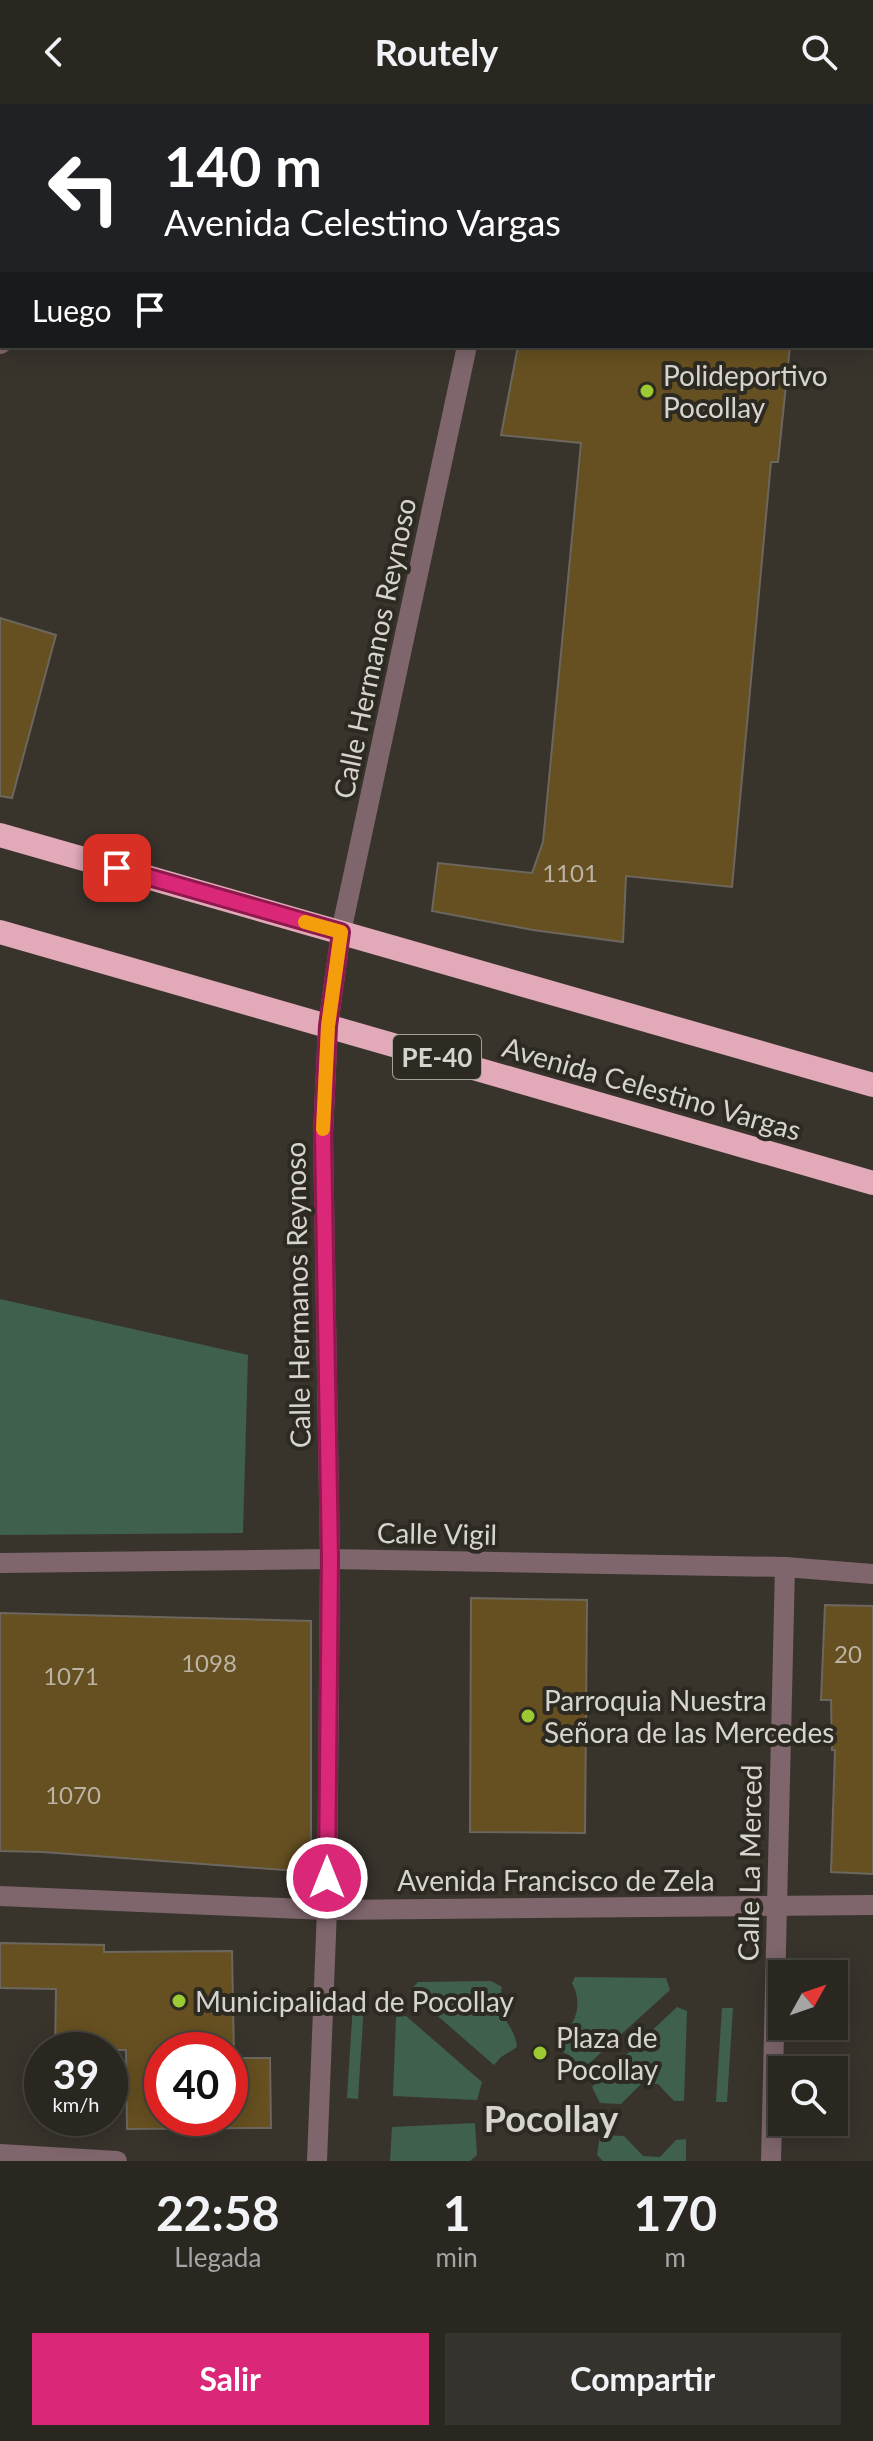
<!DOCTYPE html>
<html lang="es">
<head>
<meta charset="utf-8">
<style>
  :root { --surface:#2a2721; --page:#36332e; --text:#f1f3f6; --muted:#a5a5a5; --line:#46443f; --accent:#db2777 }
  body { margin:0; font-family:Lato,sans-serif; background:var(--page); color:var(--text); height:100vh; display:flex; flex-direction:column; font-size:30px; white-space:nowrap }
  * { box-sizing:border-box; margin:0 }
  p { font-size:26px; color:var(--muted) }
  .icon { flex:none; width:44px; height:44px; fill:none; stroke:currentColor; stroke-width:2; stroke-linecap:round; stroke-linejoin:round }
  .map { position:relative; height:2057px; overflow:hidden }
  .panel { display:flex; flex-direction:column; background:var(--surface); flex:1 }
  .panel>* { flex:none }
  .top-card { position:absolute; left:0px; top:0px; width:874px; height:244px; box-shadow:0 4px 20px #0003,0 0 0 2px var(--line); background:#202124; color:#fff; overflow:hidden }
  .needle { width:52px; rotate:50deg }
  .buttons { position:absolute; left:768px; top:1856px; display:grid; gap:16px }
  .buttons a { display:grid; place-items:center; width:80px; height:80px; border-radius:0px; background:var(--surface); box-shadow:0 4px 20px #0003,0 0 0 2px var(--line); font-size:40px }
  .speed { position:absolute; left:24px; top:1928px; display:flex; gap:16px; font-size:40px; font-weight:700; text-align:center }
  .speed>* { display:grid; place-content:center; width:104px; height:104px; border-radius:50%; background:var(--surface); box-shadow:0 4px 20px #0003,0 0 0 2px var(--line); line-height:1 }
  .speed small { font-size:20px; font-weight:400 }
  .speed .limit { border:12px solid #d22; background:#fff; color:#111 }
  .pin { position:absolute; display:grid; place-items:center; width:68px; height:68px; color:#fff; margin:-34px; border-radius:16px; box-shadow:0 4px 12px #0006 }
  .me { position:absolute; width:88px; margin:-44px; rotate:0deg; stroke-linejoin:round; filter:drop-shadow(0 0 6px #0008) }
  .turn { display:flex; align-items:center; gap:28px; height:168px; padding:0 32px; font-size:36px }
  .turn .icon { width:104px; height:104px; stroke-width:2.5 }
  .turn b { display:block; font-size:56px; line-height:68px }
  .then { display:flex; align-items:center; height:76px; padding:0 32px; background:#0003; gap:16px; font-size:30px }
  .eta { display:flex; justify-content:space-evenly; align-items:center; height:136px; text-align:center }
  .eta b { font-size:48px; font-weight:700; line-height:56px }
  .button { display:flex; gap:16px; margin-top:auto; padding:16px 32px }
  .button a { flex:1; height:92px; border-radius:0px; background:var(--accent); color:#fff; font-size:32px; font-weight:700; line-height:92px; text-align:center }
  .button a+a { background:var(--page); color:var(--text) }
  header { display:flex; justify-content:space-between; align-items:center; height:104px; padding:0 32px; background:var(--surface); font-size:36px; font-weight:700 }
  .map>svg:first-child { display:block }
  .green { fill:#3f604d }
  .building { fill:#665021; stroke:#6b675e; stroke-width:2; fill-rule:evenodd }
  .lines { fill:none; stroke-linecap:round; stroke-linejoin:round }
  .minor { stroke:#7e666c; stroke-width:20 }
  .highway { stroke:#e2a9b9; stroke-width:24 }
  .route-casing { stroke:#8e194d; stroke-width:20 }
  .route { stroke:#db2777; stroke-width:14 }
  .slow { stroke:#f59e0b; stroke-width:14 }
  .poi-dot { fill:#9cca32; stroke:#2d2a22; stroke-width:3 }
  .labels { text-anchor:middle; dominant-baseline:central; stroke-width:8; stroke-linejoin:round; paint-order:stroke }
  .number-label { font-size:24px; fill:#bbb3a4 }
  .shield { fill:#2d2a22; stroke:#a4a19b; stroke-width:2 }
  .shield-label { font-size:26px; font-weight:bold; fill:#d7d4cf }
  .poi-label { font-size:28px; fill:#d7d4cf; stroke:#2d2a22; text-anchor:start }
  .street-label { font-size:28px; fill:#d7d4cf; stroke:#2d2a22 }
  .district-label { font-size:36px; font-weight:bold; fill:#d7d4cf; stroke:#2d2a22 }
</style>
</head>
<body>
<header><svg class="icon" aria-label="back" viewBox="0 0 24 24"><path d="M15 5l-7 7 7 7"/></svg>Routely<svg class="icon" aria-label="search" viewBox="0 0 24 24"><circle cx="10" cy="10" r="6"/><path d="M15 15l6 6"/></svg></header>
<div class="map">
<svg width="873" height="2057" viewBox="0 0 873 2057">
  <rect width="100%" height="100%" fill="#38342c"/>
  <!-- green -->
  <g class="green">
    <path d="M0 1195 248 1251 243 1429 0 1431Z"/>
    <path d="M575 1873 666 1874 670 1886 583 1965 569 1951 558 1946 555 1934C577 1924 583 1899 572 1879Z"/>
    <path d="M491 1877 502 1883C495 1917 514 1917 517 1943L501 1953 494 1961 409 1887 418 1878Z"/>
    <path d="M353 1900H364L358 1995 347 1994Z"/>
    <path d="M677 1903 687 1907 684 1997H674L658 1980H641L621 2000 600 1999 592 1983Z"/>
    <path d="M722 1904H733L727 1998H716Z"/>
    <path d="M406 1912 482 1978 477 1996 393 1992 396 1913Z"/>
    <path d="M475 2019 477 2051 470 2057H390L392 2023Z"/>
    <path d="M600 2031 624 2032 643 2052 660 2053 676 2036 686 2035V2057H603L597 2051Z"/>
  </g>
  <!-- building -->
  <g class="building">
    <path d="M518 242H790L778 358H771L732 783 626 772 623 838 533 826 432 807 438 759 532 769 543 738 581 339 501 331Z"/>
    <path d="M0 514 56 531 12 694 0 692Z"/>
    <path d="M471 1494 587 1496 585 1729 470 1728Z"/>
    <path d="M825 1501 873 1502V1770L831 1768 835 1646H832L831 1596H821Z"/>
    <path d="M0 1509 311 1517V1768L43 1748 0 1747Z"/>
    <path d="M0 1839 104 1841V1848L232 1847 234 1954H270L271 2024 127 2025 126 1946H55L56 1885 0 1884ZM162 1946H230V2014H162Z"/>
  </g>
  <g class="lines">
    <!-- minor -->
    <g class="minor">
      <path d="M277 2 279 0"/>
      <path d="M519 2V0"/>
      <path d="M0 240 2 239"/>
      <path d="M0 1459 330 1455 785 1463 873 1470"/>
      <path d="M0 1792 327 1806 873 1801"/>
      <path d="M0 2050 117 2057"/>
      <path d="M317 2057 327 1806 330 1455 323 1030 328 922 341 828 467 242"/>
      <path d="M771 2057 785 1463"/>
    </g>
    <!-- highway -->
    <g class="highway">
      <path d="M0 731 873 981"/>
      <path d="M0 828 873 1079"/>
    </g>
  </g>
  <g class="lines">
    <!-- route casing -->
    <g class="route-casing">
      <path id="route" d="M117 764 341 828 328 922 323 1030 330 1455 327 1774"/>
    </g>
    <!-- route -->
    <use href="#route" class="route"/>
    <!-- slow -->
    <path class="slow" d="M305 818 341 828 328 922 323 1025"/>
  </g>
  <!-- markers -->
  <g class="poi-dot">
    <circle cx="647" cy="287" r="8"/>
    <circle cx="528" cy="1612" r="8"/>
    <circle cx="179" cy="1897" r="8"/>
    <circle cx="540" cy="1949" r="8"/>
  </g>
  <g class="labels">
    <!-- number labels -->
    <g class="number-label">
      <text x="570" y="768">1101</text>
      <text x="848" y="1549">20</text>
      <text x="209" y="1558">1098</text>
      <text x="71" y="1571">1071</text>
      <text x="73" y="1690">1070</text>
    </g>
    <!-- shield labels -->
    <rect class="shield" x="393" y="931" width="88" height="44" rx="6"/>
    <g class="shield-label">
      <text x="437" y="953">PE-40</text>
    </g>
    <!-- poi labels -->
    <g class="poi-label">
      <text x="663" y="271">Polideportivo<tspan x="663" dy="32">Pocollay</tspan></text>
      <text x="544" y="1596">Parroquia Nuestra<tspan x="544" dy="32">Señora de las Mercedes</tspan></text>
      <text x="195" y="1897">Municipalidad de Pocollay</text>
      <text x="556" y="1933">Plaza de<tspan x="556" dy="32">Pocollay</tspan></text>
    </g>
    <!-- street labels -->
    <g class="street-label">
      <text transform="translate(374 544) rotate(-78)">Calle Hermanos Reynoso</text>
      <text transform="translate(652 984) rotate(16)">Avenida Celestino Vargas</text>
      <text transform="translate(297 1191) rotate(-91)">Calle Hermanos Reynoso</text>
      <text transform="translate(437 1429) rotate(1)">Calle Vigil</text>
      <text transform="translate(749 1759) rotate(-89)">Calle La Merced</text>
      <text x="556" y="1776">Avenida Francisco de Zela</text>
    </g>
    <!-- district labels -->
    <g class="district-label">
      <text x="551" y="2014">Pocollay</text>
    </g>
  </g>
</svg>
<div class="buttons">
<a><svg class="needle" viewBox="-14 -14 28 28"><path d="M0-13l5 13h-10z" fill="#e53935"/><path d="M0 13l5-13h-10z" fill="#a5a5a5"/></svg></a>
<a><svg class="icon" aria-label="search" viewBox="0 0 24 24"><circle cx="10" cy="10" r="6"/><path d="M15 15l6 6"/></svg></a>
</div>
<div class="speed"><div>39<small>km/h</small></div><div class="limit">40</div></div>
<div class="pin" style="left:117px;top:764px;background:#d93025"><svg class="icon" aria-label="arrive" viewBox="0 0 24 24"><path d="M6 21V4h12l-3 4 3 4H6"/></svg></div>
<svg class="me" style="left:327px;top:1774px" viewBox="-20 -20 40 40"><circle r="17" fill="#db2777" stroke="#fff" stroke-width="3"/><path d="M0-11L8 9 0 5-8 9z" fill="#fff"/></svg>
<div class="top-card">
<div class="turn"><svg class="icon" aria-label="left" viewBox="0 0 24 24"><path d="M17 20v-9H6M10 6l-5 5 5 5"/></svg><div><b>140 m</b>Avenida Celestino Vargas</div></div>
<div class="then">Luego<svg class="icon" aria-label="arrive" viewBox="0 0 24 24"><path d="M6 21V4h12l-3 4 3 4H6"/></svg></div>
</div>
</div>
<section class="panel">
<div class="eta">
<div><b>22:58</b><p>Llegada</p></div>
<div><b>1</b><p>min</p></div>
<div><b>170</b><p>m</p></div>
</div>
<div class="button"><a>Salir</a><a>Compartir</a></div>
</section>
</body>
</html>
